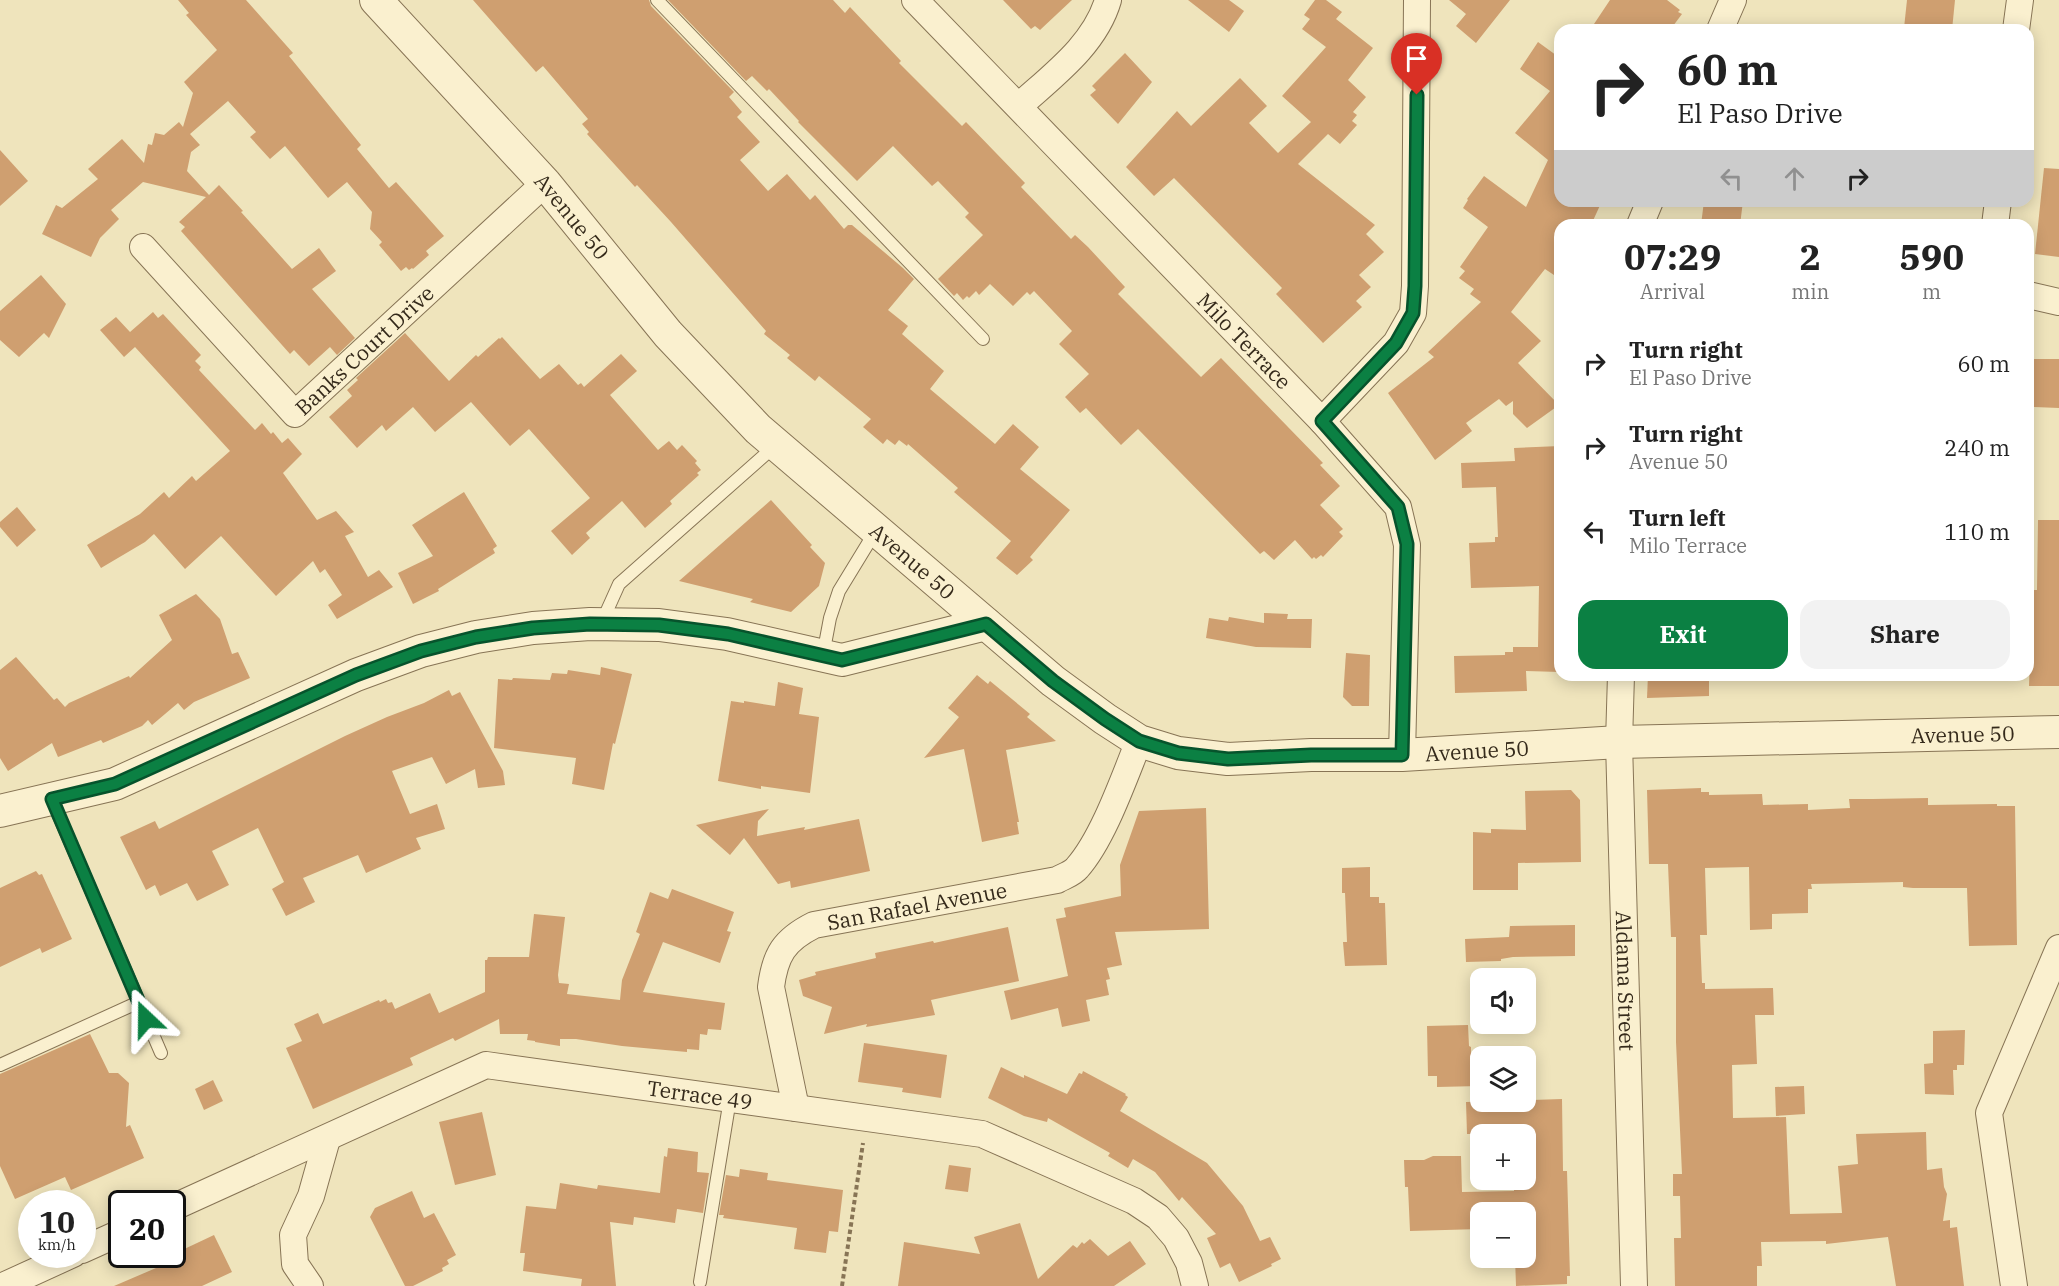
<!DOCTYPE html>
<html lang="en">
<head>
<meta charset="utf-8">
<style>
  :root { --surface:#fff; --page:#f2f2f2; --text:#222; --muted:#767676; --accent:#0b8043 }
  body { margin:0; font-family:"IBM Plex Serif",serif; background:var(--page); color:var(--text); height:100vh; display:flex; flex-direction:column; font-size:22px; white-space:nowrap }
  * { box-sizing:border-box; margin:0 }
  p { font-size:20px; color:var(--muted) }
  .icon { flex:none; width:33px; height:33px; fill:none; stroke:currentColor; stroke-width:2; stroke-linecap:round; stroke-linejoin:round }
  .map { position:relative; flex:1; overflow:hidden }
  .panel { position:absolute; left:1554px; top:219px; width:480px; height:462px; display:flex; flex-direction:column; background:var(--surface); border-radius:18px; box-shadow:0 3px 15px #0003 }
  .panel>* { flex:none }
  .top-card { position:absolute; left:1554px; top:24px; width:480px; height:183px; border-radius:18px; box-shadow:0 3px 15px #0003; background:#fff; color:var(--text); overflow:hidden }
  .fabs { position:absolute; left:1470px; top:968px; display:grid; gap:12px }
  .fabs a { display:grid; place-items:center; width:66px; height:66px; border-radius:12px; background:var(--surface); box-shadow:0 3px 15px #0003; font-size:30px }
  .speed { position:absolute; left:18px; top:1190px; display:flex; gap:12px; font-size:30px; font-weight:700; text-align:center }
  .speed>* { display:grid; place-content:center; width:78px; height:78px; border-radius:50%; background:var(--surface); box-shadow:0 3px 15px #0003; line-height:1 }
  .speed small { font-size:15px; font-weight:400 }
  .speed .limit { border:3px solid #111; border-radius:9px; background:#fff; color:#111 }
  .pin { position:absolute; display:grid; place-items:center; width:51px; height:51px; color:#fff; margin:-62px -26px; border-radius:50% 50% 50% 0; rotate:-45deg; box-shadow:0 0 6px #0007 }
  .pin .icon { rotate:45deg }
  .me { position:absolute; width:66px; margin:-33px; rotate:337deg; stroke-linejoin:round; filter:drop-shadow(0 0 4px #0008) }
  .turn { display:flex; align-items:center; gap:21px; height:126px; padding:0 24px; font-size:27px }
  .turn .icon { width:78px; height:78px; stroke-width:2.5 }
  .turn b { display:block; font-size:42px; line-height:51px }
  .lanes { display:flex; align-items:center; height:57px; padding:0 24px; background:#0003; justify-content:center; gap:30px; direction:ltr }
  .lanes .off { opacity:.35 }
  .eta { display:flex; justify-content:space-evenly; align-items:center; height:102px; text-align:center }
  .eta b { font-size:36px; font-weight:700; line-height:42px }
  .action { display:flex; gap:12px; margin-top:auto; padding:12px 24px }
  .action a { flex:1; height:69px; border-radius:18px; background:var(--accent); color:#fff; font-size:24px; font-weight:700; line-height:69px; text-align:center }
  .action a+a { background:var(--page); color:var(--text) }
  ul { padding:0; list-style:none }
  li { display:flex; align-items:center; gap:18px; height:84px; padding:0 24px }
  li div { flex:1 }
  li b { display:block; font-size:22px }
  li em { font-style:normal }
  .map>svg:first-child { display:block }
  .building { fill:#cf9f70 }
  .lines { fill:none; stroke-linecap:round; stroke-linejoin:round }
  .service-casing { stroke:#877455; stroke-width:14 }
  .minor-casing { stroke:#877455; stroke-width:28 }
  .tertiary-casing { stroke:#877455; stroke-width:34 }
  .path { stroke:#877455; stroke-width:4; stroke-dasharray:4.5 3; stroke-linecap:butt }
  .service { stroke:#faf0cf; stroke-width:12 }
  .minor { stroke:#faf0cf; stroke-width:26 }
  .tertiary { stroke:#faf0cf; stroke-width:32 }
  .route-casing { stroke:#07532c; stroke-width:15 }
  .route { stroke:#0b8043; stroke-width:10 }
  .labels { text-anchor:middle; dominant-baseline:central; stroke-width:5; stroke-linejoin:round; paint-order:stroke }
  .street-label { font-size:21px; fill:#352a1b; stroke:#f6edcc }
</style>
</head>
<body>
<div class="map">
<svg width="2059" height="1286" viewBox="0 0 2059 1286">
  <rect width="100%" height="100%" fill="#efe4bc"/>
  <!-- building -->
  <g class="building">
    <path d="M178 0H246L293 53 289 56 361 145 357 149 389 188 396 182 444 236 426 251 429 255 413 269 412 268 409 270 406 267 401 271 379 245 382 242 370 229 372 212 347 182 328 198 285 146 270 159 250 137 256 132 228 101 190 134 200 145 191 152 187 171 209 195 219 185 243 211 241 212 292 269 319 248 336 271 312 289 355 338 337 355 330 347 309 366 294 350 290 354 181 231 185 227 179 222 206 197 143 182 111 210 119 219 100 238 91 257 42 234 56 205 62 208 98 179 88 169 122 139 144 163 148 144 152 145 155 133 164 135 179 122 183 127 193 93 184 82 217 50 186 15 189 13Z"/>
    <path d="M473 0H649L651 6 734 92 729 97 742 112 737 117 760 142 740 160 768 191 787 174 810 200 815 195 844 229 848 225H852L903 268 914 279 888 310 908 326 902 334 944 371 930 389 995 444 1013 424 1039 447 1020 469 1070 510 1030 557 1033 560 1017 575 996 558 1011 541 954 492 958 488 908 444 907 446 899 440 895 445 887 439 883 444 863 427 871 419 819 376 815 381 787 358 790 355 764 334 766 331 671 222 637 185 635 187 587 134 589 132 582 124 588 119 543 66 536 72Z"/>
    <path d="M668 0H833L845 13 850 7 901 61 899 63 962 126 966 122 1025 183 1021 187 1071 239 1075 235 1088 247 1125 287 1118 294 1201 377 1221 358 1323 463 1320 465 1340 486 1320 505 1343 529 1339 532 1343 536 1323 557 1321 555 1316 559 1314 557 1312 559 1295 540 1274 560 1264 551 1260 554 1138 429 1121 445 1086 408 1080 413 1065 397 1089 374 1059 344 1072 331 1034 291 1030 295 1027 292 1013 306 990 284 979 295 976 291 969 298 967 296 963 300 957 293 954 296 938 279 983 235 965 217 969 213 938 181 932 186 893 146 857 181 798 122 799 121 769 89 767 91 752 76 746 81Z"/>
    <path d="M1003 0H1072L1040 30 1035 26 1031 29Z"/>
    <path d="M1188 0H1229L1244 11 1229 32Z"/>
    <path d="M1315 0H1326L1342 12 1336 19 1373 48 1348 80 1366 97 1353 112 1357 115 1352 121 1357 125 1340 144 1328 134 1298 164 1375 225 1366 234 1384 252 1359 275 1371 287 1356 301 1362 307 1323 343 1276 294 1282 288 1174 178 1154 196 1126 167 1177 111 1191 126 1240 78 1267 106 1249 123 1278 153 1311 122 1282 96 1326 47 1302 29 1310 19 1304 15Z"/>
    <path d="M1449 0H1510L1476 43 1456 26 1466 14Z"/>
    <path d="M1610 0H1667L1680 10 1678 12 1682 14 1670 30H1590Z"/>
    <path d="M1907 0H1955L1952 30 1904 28Z"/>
    <path d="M1538 42 1560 58V201H1602L1591 225H1560V279L1545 269 1511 312 1541 341 1518 363 1559 405 1527 428 1513 414V401L1506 406 1499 399 1466 423 1472 431 1435 460 1388 393 1434 357 1428 352 1481 302 1470 294 1474 289 1459 278 1465 271 1460 267 1488 227 1463 208 1468 200 1467 199 1484 176 1526 207 1548 160 1515 133 1550 91 1520 69Z"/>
    <path d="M1125 53 1152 82 1118 124 1090 95 1096 90 1092 86Z"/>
    <path d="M0 150 28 181 0 206Z"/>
    <path d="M2044 168 2059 169V257L2035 254Z"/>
    <path d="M1704 201H1743L1740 225H1701Z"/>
    <path d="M41 275 66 304 49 338 44 333 19 357 0 340V311Z"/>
    <path d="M153 312 158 318 163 314 201 355 195 361 201 367 199 370 255 430 262 423 271 434 273 432 282 443 288 438 302 454 283 473 317 520 336 511 354 532 345 536 368 577 379 570 393 587 337 619 328 605 342 595 325 569 320 573 313 561 276 596 221 536 185 569 154 534 145 542 101 568 87 545 140 514 164 492 169 498 192 476 196 481 230 451 135 347 124 357 100 330 116 317 130 332Z"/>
    <path d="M405 333 449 381 476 355 478 357 499 338 500 339 502 337 540 379 559 364 578 385 581 383 584 387 621 354 637 371 610 395 658 450 669 441 677 450 682 445 697 461 695 463 701 470 697 473 699 475 670 501 672 504 645 528 622 501 586 533 590 538 572 555 551 531 590 498 529 429 510 446 471 402 435 432 413 407 386 431 382 425 357 448 329 417 352 396 347 390 358 380 356 378Z"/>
    <path d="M2034 359H2059V408L2034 407Z"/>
    <path d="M1560 446V672L1526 671 1527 691 1455 693 1454 656 1505 655V652H1513V647H1538L1539 586 1471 588 1469 543 1495 542V537H1498L1496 487 1462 488 1461 463 1515 461 1514 448Z"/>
    <path d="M464 492 497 546 493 549 495 553 438 589 439 591 413 604 398 573 433 556 412 525Z"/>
    <path d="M771 500 812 545 810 547 825 563 819 586 791 612 750 602 753 599 679 581Z"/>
    <path d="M17 507 36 530 17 547 0 527V522Z"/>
    <path d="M2038 520H2059V686H2029L2032 590H2037Z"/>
    <path d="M196 594 220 619 232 654 238 652 250 678 194 702 184 710 178 703 152 725 148 720 142 726 103 743 101 740 58 757 52 743 8 771 0 758V670L16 657 54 700 57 698 65 707 69 703 129 676 130 678 172 640 159 615Z"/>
    <path d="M1264 613 1288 614 1287 619H1312L1311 648 1256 647 1206 638 1209 618 1228 621 1229 617 1264 623Z"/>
    <path d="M1346 653 1370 655 1369 706H1352L1343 697Z"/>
    <path d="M601 667 632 674 615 744 613 743 604 790 572 784 576 758 494 748 498 679 512 680 513 678 550 680 552 673 567 674 568 670 600 675Z"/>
    <path d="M977 675 988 684 990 681 1030 714 1027 717 1056 741 1006 750 1019 822H1017L1019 834 982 842 964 749 924 758 959 717 948 708Z"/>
    <path d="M1648 675H1709V696L1647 698Z"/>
    <path d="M778 682 803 688 799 714 819 717 810 793 761 786V789L718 781 731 701 744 703V701L775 706Z"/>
    <path d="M449 690 452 696 460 692 503 771 505 785 478 788 475 769 446 784 432 757 392 771 410 814 437 804 445 829 416 838 421 849 366 873 358 855 303 878 315 902 286 916 272 889 284 882 258 828 212 851 229 885 197 901 187 883 160 896 155 885 146 890 120 837 155 821 159 829 345 736 387 717 424 703Z"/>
    <path d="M1701 788V792H1709V795L1762 794 1763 805 1808 804V810L1850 808 1849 799H1873L1928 798V805L1997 804V806H2015L2017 945 1969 946 1967 888H1913L1903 887V882L1811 884 1812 889H1808V913L1772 914V929L1750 930 1749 867 1705 868 1707 935H1700L1702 983H1705V989L1773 988 1774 1015H1755L1757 1064 1732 1065 1733 1118 1786 1117 1790 1214 1842 1213 1838 1166 1858 1164 1856 1134 1926 1132 1927 1170 1942 1168 1944 1187 1947 1194 1943 1221 1950 1220V1228L1957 1227 1964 1286H1896L1888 1237 1826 1244V1241L1761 1242 1762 1266H1757V1286H1675L1674 1238H1681L1680 1196H1673V1174H1682L1676 1042V937H1671L1668 864H1649L1647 790Z"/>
    <path d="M1571 790 1580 800 1581 862 1518 863V890H1473V832L1491 833V829L1526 830 1525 791Z"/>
    <path d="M1206 808 1209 929 1115 932 1122 965 1107 968 1110 979 1106 980 1109 995 1086 1000 1090 1021 1062 1027 1058 1008 1011 1020 1004 991 1068 976 1056 919 1066 917 1064 908 1121 896 1120 865 1139 811Z"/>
    <path d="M769 809 758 821 757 836 805 827 804 830 859 819 870 871 791 888 790 881 778 884 744 838 730 855 696 825Z"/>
    <path d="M1370 867V897H1379V903H1385L1387 965 1345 966 1343 942H1347L1345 893H1342V868Z"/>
    <path d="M36 871 39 875 42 874 72 939 42 953 40 948 0 967V888Z"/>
    <path d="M672 889 734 912 727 931 731 932 720 963 663 942 643 992 725 1003 721 1030 708 1029 707 1035 700 1034 699 1050 687 1049V1052L622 1046 576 1039H560V1046L535 1042V1041L527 1040 528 1034H500L499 1019 455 1041 453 1038 410 1058 413 1065 313 1109 286 1048 302 1041 294 1024 318 1013 323 1024 379 1000 380 1002 386 999 388 1003 392 1002 395 1009 430 993 439 1013 485 992V960H487L488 957H529L534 914 565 917 558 975 559 983 569 984 567 994 620 1000 622 980 640 934 636 932 650 892 668 899Z"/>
    <path d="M1575 925V956L1513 957 1501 959V961L1466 962 1465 939 1509 937 1510 926Z"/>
    <path d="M1008 927 1019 981 931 1000 935 1015 866 1027 867 1024 824 1034 832 1007 803 996 799 980 816 975 815 972 876 958 875 953 933 941 934 943Z"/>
    <path d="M1468 1025 1469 1046 1471 1047V1056H1480V1086L1437 1087V1076H1428L1427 1026Z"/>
    <path d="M1965 1030 1964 1065H1957V1070H1953L1954 1095 1925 1094 1924 1064 1933 1063V1031Z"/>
    <path d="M90 1034 109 1073H118L129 1083 126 1127 130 1125 144 1158 71 1190 65 1177 15 1199 0 1166V1074Z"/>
    <path d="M864 1043 947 1055 941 1098 902 1092 903 1088 858 1082Z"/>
    <path d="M1001 1067 1024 1078V1075L1067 1094 1079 1073 1082 1074 1083 1071 1126 1094 1125 1095 1128 1097 1120 1111 1207 1163 1243 1206 1260 1241 1270 1237 1281 1259 1271 1264 1272 1266 1239 1282 1230 1263 1220 1268 1207 1238 1216 1234 1182 1197 1179 1201 1155 1172 1133 1159 1128 1168 1108 1156 1110 1153 1048 1118 1047 1122 1024 1116 988 1098Z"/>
    <path d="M213 1080 223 1101 204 1110 195 1089Z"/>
    <path d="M1804 1086 1805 1114 1776 1116 1775 1087Z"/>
    <path d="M1562 1099 1563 1171H1567L1570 1276H1567V1284L1516 1286 1515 1257H1526V1212H1480V1229L1410 1231 1408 1187H1405L1404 1160H1424L1433 1156H1461L1462 1192 1514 1191V1179H1526V1134H1467L1466 1102Z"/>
    <path d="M482 1112 496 1175 455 1185 439 1122Z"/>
    <path d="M668 1148 698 1152 697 1172 709 1173 703 1213 677 1209 675 1223 634 1217 633 1225 610 1222 616 1286H581L582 1279 523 1271 525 1253H520L526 1206 556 1209 560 1183 597 1189 598 1185 660 1193 664 1156 667 1157Z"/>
    <path d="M949 1165 971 1168 968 1192 945 1189Z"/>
    <path d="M740 1169 768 1173 767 1180 843 1190 838 1232 829 1231 826 1253 794 1249 797 1228 723 1218 724 1215H719L726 1175 739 1177Z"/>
    <path d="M412 1191 424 1218 434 1213 456 1255 447 1260 449 1264 442 1268 443 1271 413 1286H405L370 1217 375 1208Z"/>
    <path d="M1020 1223 1038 1279 1073 1245 1077 1248 1082 1242 1084 1244 1090 1239 1108 1256 1130 1241 1146 1264 1114 1286H898L904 1242 980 1254 974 1237Z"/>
    <path d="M214 1235 232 1272 202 1286H114L163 1265 161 1260Z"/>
  </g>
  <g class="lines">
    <!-- service casing -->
    <g class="service-casing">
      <g id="service">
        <path d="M657 0 983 339"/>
        <path d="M601 624 619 584 776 445"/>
        <path d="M823 655 830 618 839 591 875 532"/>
        <path d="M52 800 161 1053"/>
        <path d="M0 1065 139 1002"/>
        <path d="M700 1282 730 1099"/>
      </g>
    </g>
    <!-- minor casing -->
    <g class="minor-casing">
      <g id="minor">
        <path id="s1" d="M915 0 1322 421 1398 507 1407 545 1402 755"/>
        <path d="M1720 30 1733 0"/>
        <path d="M2016 30 2020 0"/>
        <path d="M1019 106C1052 76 1095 45 1108 0"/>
        <path d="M1640 225 1650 201"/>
        <path d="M1995 225 1998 201"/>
        <path id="s2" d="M143 247 295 414 545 183"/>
        <path d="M2028 295 2059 302"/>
        <path d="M1322 421 1396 343 1413 313 1415 286 1417 0"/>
        <path id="s3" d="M1621 675 1619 742 1634 1286"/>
        <path id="s4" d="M796 1108 771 987C775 955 784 940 814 925L1057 880C1064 876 1072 874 1077 868 1103 839 1124 778 1139 741"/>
        <path id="s5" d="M172 1208 486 1065 982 1134 1134 1201 1158 1217 1176 1238 1189 1263 1195 1286"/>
        <path d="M82 1250 122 1232"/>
        <path d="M3 1286 73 1254"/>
        <path d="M310 1286 295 1264 293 1235 311 1196 327 1139"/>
        <path d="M2014 1286 1989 1113 2059 948"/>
      </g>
    </g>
    <!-- tertiary casing -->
    <g class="tertiary-casing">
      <g id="tertiary">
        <path id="s6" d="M376 0 545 183 668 334 758 429 1053 681 1105 719 1139 741 1178 753 1228 759 1311 755H1402L1619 742 2059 732"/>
        <path d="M0 811 115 784 356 675 421 651 476 637 533 628 590 624 659 625 727 634 842 660 986 624"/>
      </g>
    </g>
    <!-- path -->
    <path class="path" d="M842 1286 863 1143"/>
    <!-- service -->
    <use href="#service" class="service"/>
    <!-- minor -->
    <use href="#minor" class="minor"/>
    <!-- tertiary -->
    <use href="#tertiary" class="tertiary"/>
  </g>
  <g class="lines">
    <!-- route casing -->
    <g class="route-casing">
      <path id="route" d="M146 1019 52 799 115 784 356 675 421 651 476 637 533 628 590 624 659 625 728 634 842 660 986 624 1053 681 1105 719 1139 741 1178 753 1228 759 1311 755H1402L1407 544 1398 507 1322 421 1396 343 1413 313 1415 286 1417 95"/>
    </g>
    <!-- route -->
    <use href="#route" class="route"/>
  </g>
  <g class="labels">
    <!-- street labels -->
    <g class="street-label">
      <text stroke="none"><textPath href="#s6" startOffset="292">Avenue 50</textPath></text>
      <text stroke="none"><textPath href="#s1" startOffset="474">Milo Terrace</textPath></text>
      <text stroke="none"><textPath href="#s2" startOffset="320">Banks Court Drive</textPath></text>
      <text stroke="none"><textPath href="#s6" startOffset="778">Avenue 50</textPath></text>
      <text stroke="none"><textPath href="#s6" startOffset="1894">Avenue 50</textPath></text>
      <text stroke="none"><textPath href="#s6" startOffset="1408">Avenue 50</textPath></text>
      <text stroke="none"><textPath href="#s4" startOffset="308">San Rafael Avenue</textPath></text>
      <text stroke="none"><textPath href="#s3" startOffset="306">Aldama Street</textPath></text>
      <text stroke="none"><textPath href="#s5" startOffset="561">Terrace 49</textPath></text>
    </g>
  </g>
</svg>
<div class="fabs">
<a><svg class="icon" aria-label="sound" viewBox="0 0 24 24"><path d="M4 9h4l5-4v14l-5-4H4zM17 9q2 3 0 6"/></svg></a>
<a><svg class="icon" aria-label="layers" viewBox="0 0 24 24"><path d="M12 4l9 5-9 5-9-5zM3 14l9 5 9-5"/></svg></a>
<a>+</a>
<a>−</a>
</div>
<div class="speed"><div>10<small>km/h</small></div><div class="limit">20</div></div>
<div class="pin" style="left:1417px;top:95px;background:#d93025"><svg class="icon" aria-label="arrive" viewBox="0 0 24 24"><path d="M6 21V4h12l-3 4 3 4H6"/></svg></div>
<svg class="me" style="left:146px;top:1019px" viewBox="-20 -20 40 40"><path d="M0-17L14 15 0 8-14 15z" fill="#0b8043" stroke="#fff" stroke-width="4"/></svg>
<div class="top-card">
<div class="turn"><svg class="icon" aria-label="right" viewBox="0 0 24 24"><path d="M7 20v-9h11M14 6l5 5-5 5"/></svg><div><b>60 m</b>El Paso Drive</div></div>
<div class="lanes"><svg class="icon off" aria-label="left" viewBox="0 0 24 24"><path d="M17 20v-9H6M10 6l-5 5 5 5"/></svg><svg class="icon off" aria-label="ahead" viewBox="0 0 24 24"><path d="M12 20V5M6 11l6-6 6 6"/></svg><svg class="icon" aria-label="right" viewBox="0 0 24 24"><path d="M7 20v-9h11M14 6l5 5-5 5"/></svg></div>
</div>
<section class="panel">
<div class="eta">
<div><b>07:29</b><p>Arrival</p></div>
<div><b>2</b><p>min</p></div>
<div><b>590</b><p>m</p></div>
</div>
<ul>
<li><svg class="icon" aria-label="right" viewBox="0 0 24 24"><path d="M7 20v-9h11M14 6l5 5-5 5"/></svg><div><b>Turn right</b><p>El Paso Drive</p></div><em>60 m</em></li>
<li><svg class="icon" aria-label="right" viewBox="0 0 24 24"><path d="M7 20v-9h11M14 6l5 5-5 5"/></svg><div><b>Turn right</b><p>Avenue 50</p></div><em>240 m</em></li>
<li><svg class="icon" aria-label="left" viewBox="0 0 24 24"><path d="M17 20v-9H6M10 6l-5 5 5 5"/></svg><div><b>Turn left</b><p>Milo Terrace</p></div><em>110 m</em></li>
</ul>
<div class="action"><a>Exit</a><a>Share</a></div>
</section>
</div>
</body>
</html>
